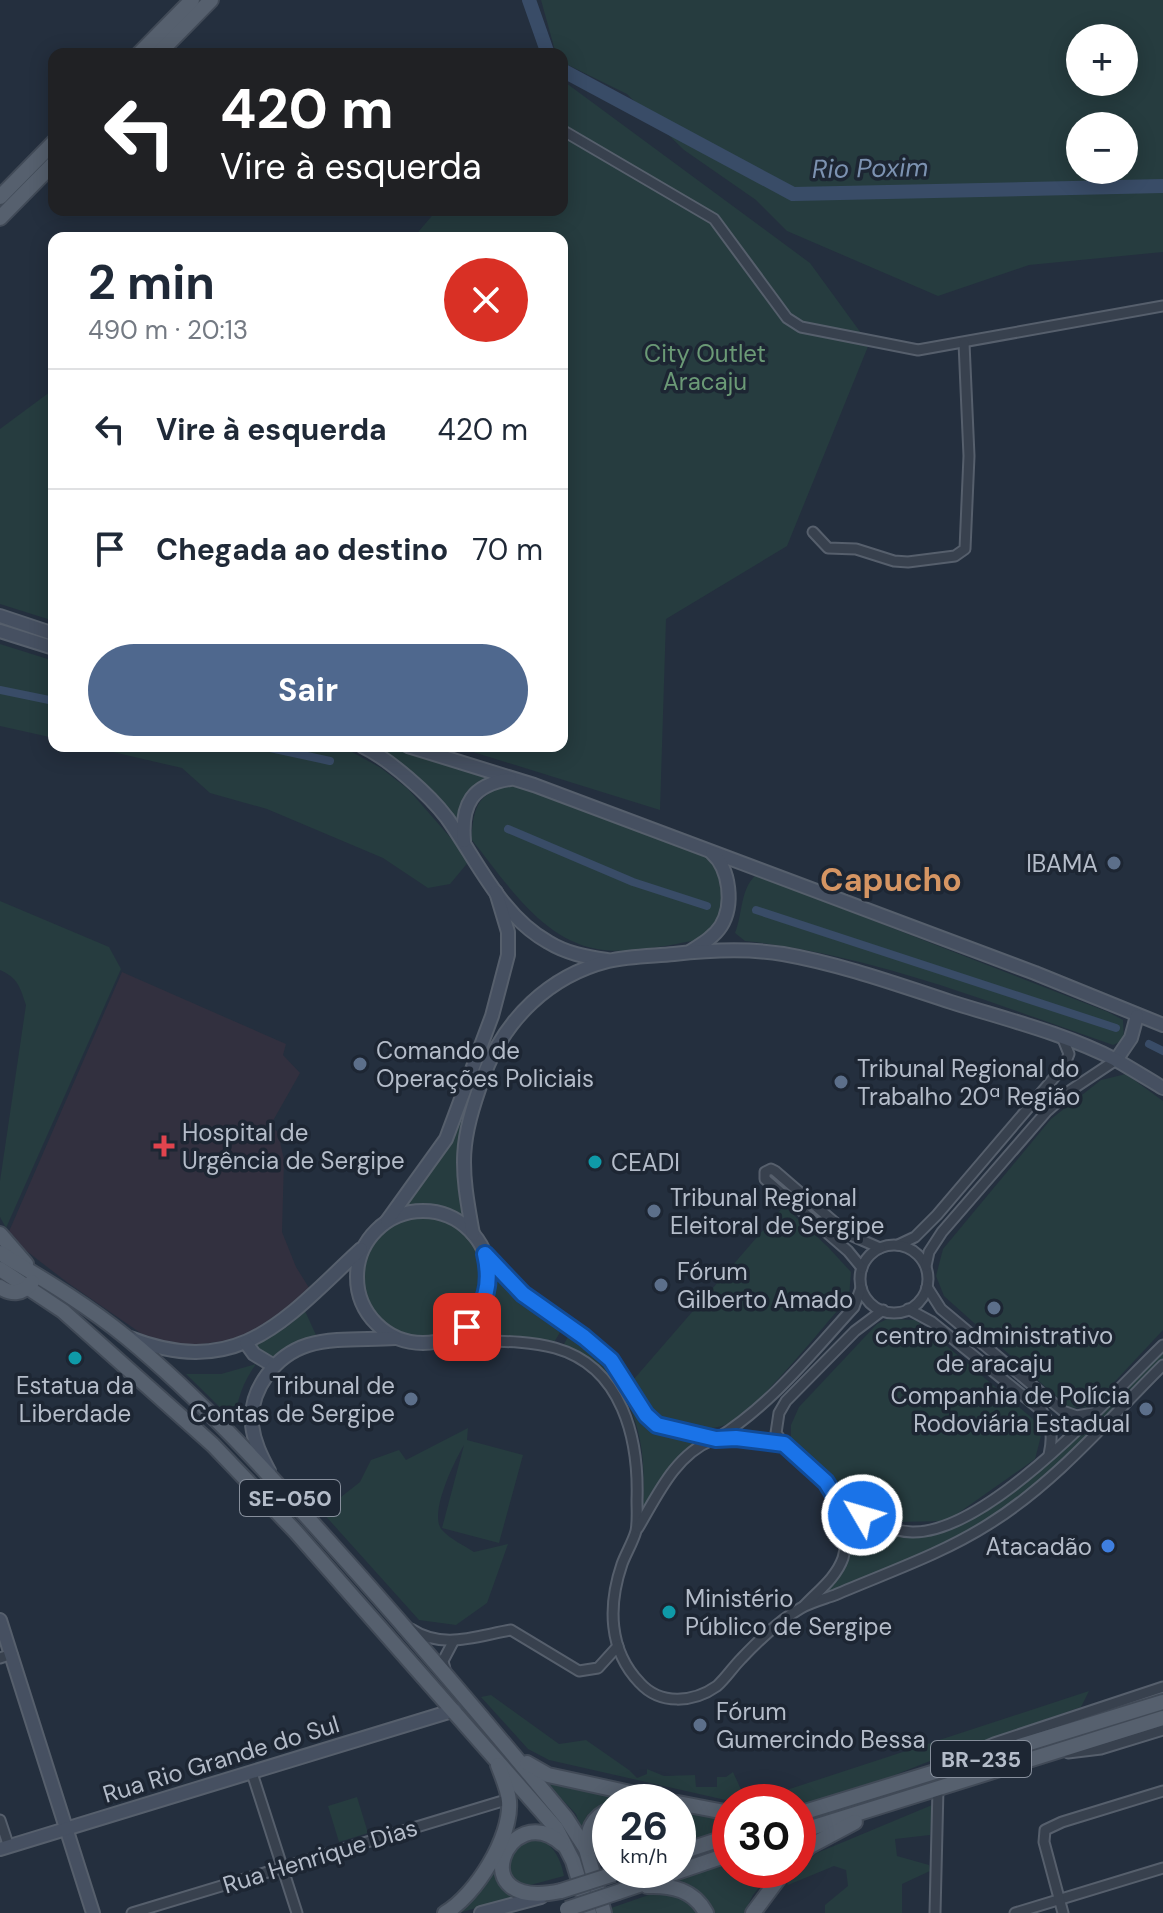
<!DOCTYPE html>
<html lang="pt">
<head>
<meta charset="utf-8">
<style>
  :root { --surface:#fff; --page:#f2f2f3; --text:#1f2937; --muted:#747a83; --line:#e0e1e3; --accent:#4f688e }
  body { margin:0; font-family:"DM Sans",sans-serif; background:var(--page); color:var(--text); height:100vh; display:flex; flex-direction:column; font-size:30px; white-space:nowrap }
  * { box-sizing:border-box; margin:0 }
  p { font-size:26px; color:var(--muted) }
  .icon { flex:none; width:44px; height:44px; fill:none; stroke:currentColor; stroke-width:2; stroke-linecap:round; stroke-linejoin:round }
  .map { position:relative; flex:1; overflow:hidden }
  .sheet { position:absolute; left:48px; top:232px; width:520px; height:520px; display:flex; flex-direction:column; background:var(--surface); border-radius:16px; box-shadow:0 4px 20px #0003 }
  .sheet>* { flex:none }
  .top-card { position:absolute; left:48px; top:48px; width:520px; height:168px; border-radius:16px; box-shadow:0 4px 20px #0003; background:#202124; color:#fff; overflow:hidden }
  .buttons { position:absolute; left:1066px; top:24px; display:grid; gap:16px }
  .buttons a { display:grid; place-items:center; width:72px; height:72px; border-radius:50%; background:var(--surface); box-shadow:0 4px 20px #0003; font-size:40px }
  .speed { position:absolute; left:592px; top:1784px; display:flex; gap:16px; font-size:40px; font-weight:700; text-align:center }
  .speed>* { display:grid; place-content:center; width:104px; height:104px; border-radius:50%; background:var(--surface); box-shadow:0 4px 20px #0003; line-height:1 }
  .speed small { font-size:20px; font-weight:400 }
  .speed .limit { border:12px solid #d22; background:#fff; color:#111 }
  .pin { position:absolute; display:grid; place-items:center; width:68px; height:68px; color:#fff; margin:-34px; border-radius:16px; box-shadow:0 4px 12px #0006 }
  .me { position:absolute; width:88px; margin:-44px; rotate:308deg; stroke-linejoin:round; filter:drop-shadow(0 0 6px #0008) }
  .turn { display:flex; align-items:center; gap:28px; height:168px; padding:0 40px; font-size:36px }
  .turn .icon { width:104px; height:104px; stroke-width:2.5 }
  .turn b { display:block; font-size:56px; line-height:68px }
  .round { display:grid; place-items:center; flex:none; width:84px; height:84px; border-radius:42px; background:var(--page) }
  .headline { display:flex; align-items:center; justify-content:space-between; height:136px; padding:0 40px }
  h1 { font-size:48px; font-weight:700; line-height:60px }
  .button { display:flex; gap:16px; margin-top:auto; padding:16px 40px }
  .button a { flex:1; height:92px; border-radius:48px; background:var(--accent); color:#fff; font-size:32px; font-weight:700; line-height:92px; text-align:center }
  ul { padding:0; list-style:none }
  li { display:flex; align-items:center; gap:24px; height:120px; padding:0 40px; border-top:2px solid var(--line) }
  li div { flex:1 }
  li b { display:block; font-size:30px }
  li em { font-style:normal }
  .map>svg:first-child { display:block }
  .medical { fill:#32303f }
  .green { fill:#263c3f; fill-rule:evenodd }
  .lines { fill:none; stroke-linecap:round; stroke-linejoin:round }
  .canal { stroke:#394c67; stroke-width:8 }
  .river { stroke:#394c67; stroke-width:14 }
  .street-casing { stroke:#565f6c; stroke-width:13 }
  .secondary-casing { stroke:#565f6c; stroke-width:16 }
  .primary-casing { stroke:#414a57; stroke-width:18 }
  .street { stroke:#38414e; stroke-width:9 }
  .secondary { stroke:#465061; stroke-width:12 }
  .primary { stroke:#56606e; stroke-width:14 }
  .primary-bridge-casing { stroke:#414a57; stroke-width:18; stroke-linecap:butt }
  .primary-bridge { stroke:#56606e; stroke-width:14 }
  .route-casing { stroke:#114b97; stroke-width:20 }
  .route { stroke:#1a73e8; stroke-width:14 }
  .service-dot { fill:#5c6f8a; stroke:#1d2633; stroke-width:3 }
  .health-dot { fill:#e0444e; stroke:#1d2633; stroke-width:3 }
  .culture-dot { fill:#0f9aa8; stroke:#1d2633; stroke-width:3 }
  .shop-dot { fill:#3f7fe0; stroke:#1d2633; stroke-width:3 }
  .labels { text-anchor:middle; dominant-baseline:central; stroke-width:7; stroke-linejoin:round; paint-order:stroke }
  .shield { fill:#1d2633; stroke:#878f9c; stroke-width:2 }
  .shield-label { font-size:22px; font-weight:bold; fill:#b4bcc9 }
  .park-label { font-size:24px; fill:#6b9a76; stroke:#1d2633 }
  .poi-label { font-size:24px; fill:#b4bcc9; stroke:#1d2633; text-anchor:start }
  .street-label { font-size:24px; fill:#b4bcc9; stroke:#1d2633 }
  .water-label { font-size:26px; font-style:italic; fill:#7c92b1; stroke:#1d2633 }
  .district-label { font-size:32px; font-weight:bold; fill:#d59563; stroke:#1d2633 }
</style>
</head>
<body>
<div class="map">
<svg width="1163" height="1913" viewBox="0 0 1163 1913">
  <rect width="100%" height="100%" fill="#242f3e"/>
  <!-- medical -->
  <path class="medical" d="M122 972 286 1044 283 1055 300 1073 270 1126 278 1132 284 1160 282 1232 296 1267 311 1291 274 1323 245 1338 188 1346 162 1341 142 1334 68 1283 7 1236Z"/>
  <!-- green -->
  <g class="green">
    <path d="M541 0H1163V252L1029 265 938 296 787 231 756 200 684 150 627 94 562 62V54H556ZM1080 38H1124V82H1080ZM1080 126H1124V170H1080Z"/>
    <path d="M562 80 810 263 869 344 787 546 666 619 660 810 454 746H562V238H413L437 210H562Z"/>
    <path d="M54 389V621L0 604V429Z"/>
    <path d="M0 644 54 661V738L0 726Z"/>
    <path d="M87 746H341L381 768 408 789 470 860 450 884 428 888 383 858 267 809 210 793 182 768Z"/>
    <path d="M371 746H393L490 777C465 789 461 796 459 823 434 791 406 767 371 746Z"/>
    <path d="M511 782 710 852 727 879 729 907 706 938C677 944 626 955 597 949 540 939 504 879 471 839 475 801 477 798 511 782Z"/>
    <path d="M756 875 1108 1012 1123 1020 1124 1040 1113 1045C992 1003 873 955 745 941L735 933C743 913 740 889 756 875Z"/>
    <path d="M0 901 109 947 121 969 6 1228 0 1217V1181L26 1005C20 987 18 978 0 970Z"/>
    <path d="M479 1063 483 1064 460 1148 458 1192 467 1220 437 1205 398 1210 423 1183 456 1130Z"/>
    <path d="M1126 1074 1163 1101V1330L1091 1407 1069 1408 944 1296 936 1276 943 1249 1051 1119 1101 1080Z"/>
    <path d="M784 1206 828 1247 851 1272 849 1297C826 1323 752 1417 725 1425 703 1433 681 1425 659 1419L634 1379Z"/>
    <circle cx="423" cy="1277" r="66"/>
    <path d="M491 1273 521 1304 562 1329 553 1344 465 1337 490 1301Z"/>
    <path d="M305 1311 316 1335 279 1353 271 1361 255 1346 287 1327Z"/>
    <path d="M887 1319 916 1320 1033 1419 1041 1436 1035 1459 947 1521 895 1522 846 1499 791 1439V1425L799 1407 877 1324Z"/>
    <path d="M570 1333C588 1347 606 1361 620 1380 627 1390 638 1416 645 1423 658 1436 680 1440 697 1441L661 1477 643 1509C646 1455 642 1401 596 1366 586 1358 573 1354 562 1348Z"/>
    <path d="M1163 1351V1360C1109 1413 1056 1477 991 1518 937 1551 876 1574 818 1599L839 1572 844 1512 895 1534 923 1535 972 1518 1024 1482Z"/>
    <path d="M256 1364C244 1381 235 1401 236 1423L186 1374H221Z"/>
    <path d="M468 1428 467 1440 523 1455 499 1543 442 1528 464 1445C455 1460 428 1514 442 1530 450 1539 465 1546 474 1552L508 1544 487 1603 456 1625 419 1620 322 1512 360 1482 371 1460 399 1450 406 1460Z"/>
    <path d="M1089 1691 1081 1707 953 1752 849 1793 805 1804 750 1802Z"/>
    <path d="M491 1695 559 1744 586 1740 629 1770 637 1778 647 1774V1769L664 1776 695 1775 696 1787H717V1777H726L733 1772 744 1796 730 1801 549 1760 528 1749 481 1697Z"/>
    <path d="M540 1776 649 1802H607L587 1815 582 1831 576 1814Z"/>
    <path d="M357 1797 368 1833 339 1842 328 1806Z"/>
    <path d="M932 1805 930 1835 895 1839 897 1856 929 1865 930 1871 902 1884V1913H825V1905L848 1886 846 1870 834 1866 788 1885 785 1879 817 1853Z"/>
    <path d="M678 1809 730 1819V1828L678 1844Z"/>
    <path d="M534 1837C553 1843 560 1857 564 1876L523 1887 513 1885 503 1862 508 1852Z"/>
    <path d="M501 1856 520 1895 459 1913 486 1884Z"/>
    <path d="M730 1862V1870H773L753 1895 744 1913H712C705 1896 693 1889 678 1879Z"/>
    <path d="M660 1891 679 1893 704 1913H613L611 1908Z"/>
  </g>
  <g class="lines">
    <!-- canal -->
    <g class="canal">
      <path d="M0 690 54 701"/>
      <path d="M261 746 330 761"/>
      <path d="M508 829 633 882 707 906"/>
      <path d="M756 910 1116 1028"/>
      <path d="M1149 1044 1163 1051"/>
    </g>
    <!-- river -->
    <g class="river">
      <path d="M529 0 548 54"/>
      <path d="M562 70 793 194 1163 186"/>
    </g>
    <!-- street casing -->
    <g class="street-casing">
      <g id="street">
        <path d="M562 130 714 219 787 318 801 327 918 350 1163 306"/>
        <path d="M813 532 828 548 856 549 894 561 908 562 955 556 965 549 969 456 964 343"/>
        <path d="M898 1245 915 1237 937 1215 1064 1066 1069 1054 1063 1039"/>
        <circle cx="894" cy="1279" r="34"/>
        <path d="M485 1254 523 1294 611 1360 646 1415 657 1425 716 1439C770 1406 811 1354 854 1307L861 1288"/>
        <path d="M926 1266 929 1252 942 1232 1047 1111 1071 1090 1116 1060"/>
        <path d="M862 1268 848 1251 765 1179V1172L771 1169 775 1171 848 1234 880 1248"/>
        <path d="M927 1287 941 1309 1063 1411 1077 1416 1093 1413"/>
        <path d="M908 1309 932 1322 1042 1411C1052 1426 1053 1437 1049 1455"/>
        <path d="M447 1339C482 1342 521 1339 555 1348 623 1367 639 1440 637 1500 637 1510 638 1521 636 1531 633 1542 626 1553 622 1564 608 1605 608 1650 640 1683 660 1705 693 1703 717 1686 726 1678 733 1667 741 1659 758 1641 780 1620 801 1608 812 1602 824 1599 835 1595 886 1573 942 1554 989 1524 1055 1483 1108 1420 1163 1365"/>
        <path d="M784 1444 776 1433 779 1413 786 1401 855 1331 883 1310"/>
        <path d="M839 1503C862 1515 885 1531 912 1532 988 1534 1109 1397 1163 1345"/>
        <path d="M638 1528C657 1496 675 1455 712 1440 725 1435 773 1438 785 1445 821 1463 856 1518 843 1558 836 1578 818 1591 804 1606"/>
        <path d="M411 1629C443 1650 476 1636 511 1630L579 1671 598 1668 618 1646"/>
        <path d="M0 1658 12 1654"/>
        <path d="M446 1673 443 1661 453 1642"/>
        <path d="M1068 1753 1101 1749 1163 1730"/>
        <path d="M951 1761 994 1743 1163 1687"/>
        <path d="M252 1773 297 1913"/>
        <path d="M0 1820 9 1847"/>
        <path d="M132 1913 509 1799"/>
        <path d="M935 1913 938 1788"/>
        <path d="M1015 1913 1163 1868"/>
        <path d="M1063 1913 1044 1842 1045 1830 1062 1822 1163 1791"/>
      </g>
    </g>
    <!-- secondary casing -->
    <g class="secondary-casing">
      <g id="secondary">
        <path d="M0 616 54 634"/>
        <path d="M0 631 54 648"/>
        <path d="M362 746C389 759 429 794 447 818 477 860 501 916 548 942 566 953 585 957 607 960"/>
        <path d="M408 746 534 785 1035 973 1163 1025"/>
        <path d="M464 841C461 804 472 785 510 779"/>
        <path d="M691 951C702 944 714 937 721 926 734 905 730 869 712 853"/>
        <path d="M1116 1060 1131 1038 1137 1016"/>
        <circle cx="423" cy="1277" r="66"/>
        <path d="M387 1221 446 1139 492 1016 508 955V932L496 892"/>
        <path d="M473 1234C460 1163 459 1144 484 1075 505 1019 549 976 608 961 629 956 653 956 674 954 710 950 747 948 783 954 840 964 896 984 951 1002 1005 1019 1066 1034 1116 1060 1132 1069 1148 1079 1163 1088"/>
        <path d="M130 1338C241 1381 287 1317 361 1249"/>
        <path d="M246 1343 254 1354 274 1366"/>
        <path d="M269 1471C261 1456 254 1442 252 1425 249 1389 276 1355 308 1345 335 1337 367 1340 395 1338"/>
        <path d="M0 1620 93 1913"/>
        <path d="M0 1849 455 1710"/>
        <path d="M481 1913 541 1897"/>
      </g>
    </g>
    <!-- primary casing -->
    <g class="primary-casing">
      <g id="primary">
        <path d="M139 54 192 0"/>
        <path d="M158 54 211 0"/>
        <path d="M0 197 54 142"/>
        <path d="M0 218 54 163"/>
        <path d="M0 1234 26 1264"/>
        <path d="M0 1253C43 1279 87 1305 126 1337 205 1402 274 1480 342 1556 419 1642 493 1730 566 1818L586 1849 604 1913"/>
        <path d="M0 1269 63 1311 213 1445 296 1532 556 1828 573 1861 589 1913"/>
        <path d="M0 1287C12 1295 23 1294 32 1282"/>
        <path d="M527 1763 548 1775 672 1802"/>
        <path d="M678 1803 730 1813"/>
        <path d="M798 1814 1163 1702"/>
        <path d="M798 1832 1163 1718"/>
        <path d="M586 1849C588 1831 591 1817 610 1810"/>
        <path d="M678 1853 730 1836"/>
        <path d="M798 1857 810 1846 855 1822"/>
        <path d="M647 1886C672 1885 694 1890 706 1913"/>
        <path d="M561 1891C460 1913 508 1796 562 1844"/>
        <path d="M618 1892 730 1854"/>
        <path d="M445 1913C475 1896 512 1837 509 1801 508 1789 502 1776 498 1765"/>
        <path d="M753 1913 785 1870"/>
      </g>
    </g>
    <!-- street -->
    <use href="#street" class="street"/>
    <!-- secondary -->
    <use href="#secondary" class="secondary"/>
    <!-- primary -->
    <use href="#primary" class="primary"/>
    <!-- primary-bridge casing -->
    <g class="primary-bridge-casing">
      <g id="primary-bridge">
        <path d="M561 1891 614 1874"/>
        <path d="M567 1909 618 1892"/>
      </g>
    </g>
    <!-- primary-bridge -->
    <use href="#primary-bridge" class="primary-bridge"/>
  </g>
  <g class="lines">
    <!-- route casing -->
    <g class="route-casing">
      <path id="route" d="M467 1327C486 1303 492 1284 485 1254L523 1294 584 1337 611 1360 646 1415 657 1425 716 1439 736 1438 784 1444 826 1482 839 1503 862 1515"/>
    </g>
    <!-- route -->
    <use href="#route" class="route"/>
  </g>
  <!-- markers -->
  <g class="service-dot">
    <circle cx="1114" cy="863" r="8"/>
    <circle cx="360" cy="1064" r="8"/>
    <circle cx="841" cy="1082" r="8"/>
    <circle cx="654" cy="1211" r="8"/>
    <circle cx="661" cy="1285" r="8"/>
    <circle cx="994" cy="1308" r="8"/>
    <circle cx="411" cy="1399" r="8"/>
    <circle cx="1146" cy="1409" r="8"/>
    <circle cx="700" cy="1725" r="8"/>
  </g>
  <path class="health-dot" d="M160 1134h8v8h8v8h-8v8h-8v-8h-8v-8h8z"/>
  <g class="culture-dot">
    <circle cx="595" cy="1162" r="8"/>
    <circle cx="75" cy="1358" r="8"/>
    <circle cx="669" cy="1612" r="8"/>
  </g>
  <circle class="shop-dot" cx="1108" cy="1546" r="8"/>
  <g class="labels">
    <!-- shield labels -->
    <g class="shield">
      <rect x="240" y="1480" width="100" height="36" rx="6"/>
      <rect x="931" y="1741" width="100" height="36" rx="6"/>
    </g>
    <g class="shield-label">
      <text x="290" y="1498">SE-050</text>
      <text x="981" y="1759">BR-235</text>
    </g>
    <!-- park labels -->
    <g class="park-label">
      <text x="705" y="353">City Outlet<tspan x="705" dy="28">Aracaju</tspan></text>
    </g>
    <!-- poi labels -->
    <g class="poi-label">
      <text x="1098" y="863" text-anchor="end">IBAMA</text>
      <text x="376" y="1050">Comando de<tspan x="376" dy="28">Operações Policiais</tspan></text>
      <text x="857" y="1068">Tribunal Regional do<tspan x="857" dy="28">Trabalho 20ª Região</tspan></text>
      <text x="182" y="1132">Hospital de<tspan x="182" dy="28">Urgência de Sergipe</tspan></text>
      <text x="611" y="1162">CEADI</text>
      <text x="670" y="1197">Tribunal Regional<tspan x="670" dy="28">Eleitoral de Sergipe</tspan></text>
      <text x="677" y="1271">Fórum<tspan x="677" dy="28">Gilberto Amado</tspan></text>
      <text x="994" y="1335" text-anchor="middle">centro administrativo<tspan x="994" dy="28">de aracaju</tspan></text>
      <text x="75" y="1385" text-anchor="middle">Estatua da<tspan x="75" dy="28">Liberdade</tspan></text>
      <text x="395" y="1385" text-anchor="end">Tribunal de<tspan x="395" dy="28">Contas de Sergipe</tspan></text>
      <text x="1130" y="1395" text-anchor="end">Companhia de Polícia<tspan x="1130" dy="28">Rodoviária Estadual</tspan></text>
      <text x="1092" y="1546" text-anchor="end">Atacadão</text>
      <text x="685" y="1598">Ministério<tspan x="685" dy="28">Público de Sergipe</tspan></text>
      <text x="716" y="1711">Fórum<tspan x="716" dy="28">Gumercindo Bessa</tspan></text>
    </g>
    <!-- street labels -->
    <g class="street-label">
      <text transform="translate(221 1759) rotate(-17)">Rua Rio Grande do Sul</text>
      <text transform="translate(320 1856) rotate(-17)">Rua Henrique Dias</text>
    </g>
    <!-- water labels -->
    <g class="water-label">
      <text transform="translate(870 168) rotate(-1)">Rio Poxim</text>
    </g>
    <!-- district labels -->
    <g class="district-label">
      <text x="891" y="880">Capucho</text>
    </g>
  </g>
</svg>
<div class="buttons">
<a>+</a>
<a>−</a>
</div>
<div class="speed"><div>26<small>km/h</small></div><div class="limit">30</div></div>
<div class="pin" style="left:467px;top:1327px;background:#d93025"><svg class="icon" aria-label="arrive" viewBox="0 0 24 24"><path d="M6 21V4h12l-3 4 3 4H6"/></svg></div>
<svg class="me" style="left:862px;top:1515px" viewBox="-20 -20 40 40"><circle r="17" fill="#1a73e8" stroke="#fff" stroke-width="3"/><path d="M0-11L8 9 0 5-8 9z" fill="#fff"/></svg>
<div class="top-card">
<div class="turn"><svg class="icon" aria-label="left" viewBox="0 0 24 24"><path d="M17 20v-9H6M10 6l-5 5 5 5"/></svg><div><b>420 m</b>Vire à esquerda</div></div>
</div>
<section class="sheet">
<div class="headline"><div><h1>2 min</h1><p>490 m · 20:13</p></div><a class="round" style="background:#d93025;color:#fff"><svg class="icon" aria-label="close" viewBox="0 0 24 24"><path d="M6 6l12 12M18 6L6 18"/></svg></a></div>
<ul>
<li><svg class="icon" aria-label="left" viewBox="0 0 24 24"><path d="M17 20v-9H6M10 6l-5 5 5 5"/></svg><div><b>Vire à esquerda</b></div><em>420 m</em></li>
<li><svg class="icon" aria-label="arrive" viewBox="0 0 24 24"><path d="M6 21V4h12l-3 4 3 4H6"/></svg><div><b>Chegada ao destino</b></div><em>70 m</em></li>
</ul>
<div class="button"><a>Sair</a></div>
</section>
</div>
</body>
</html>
